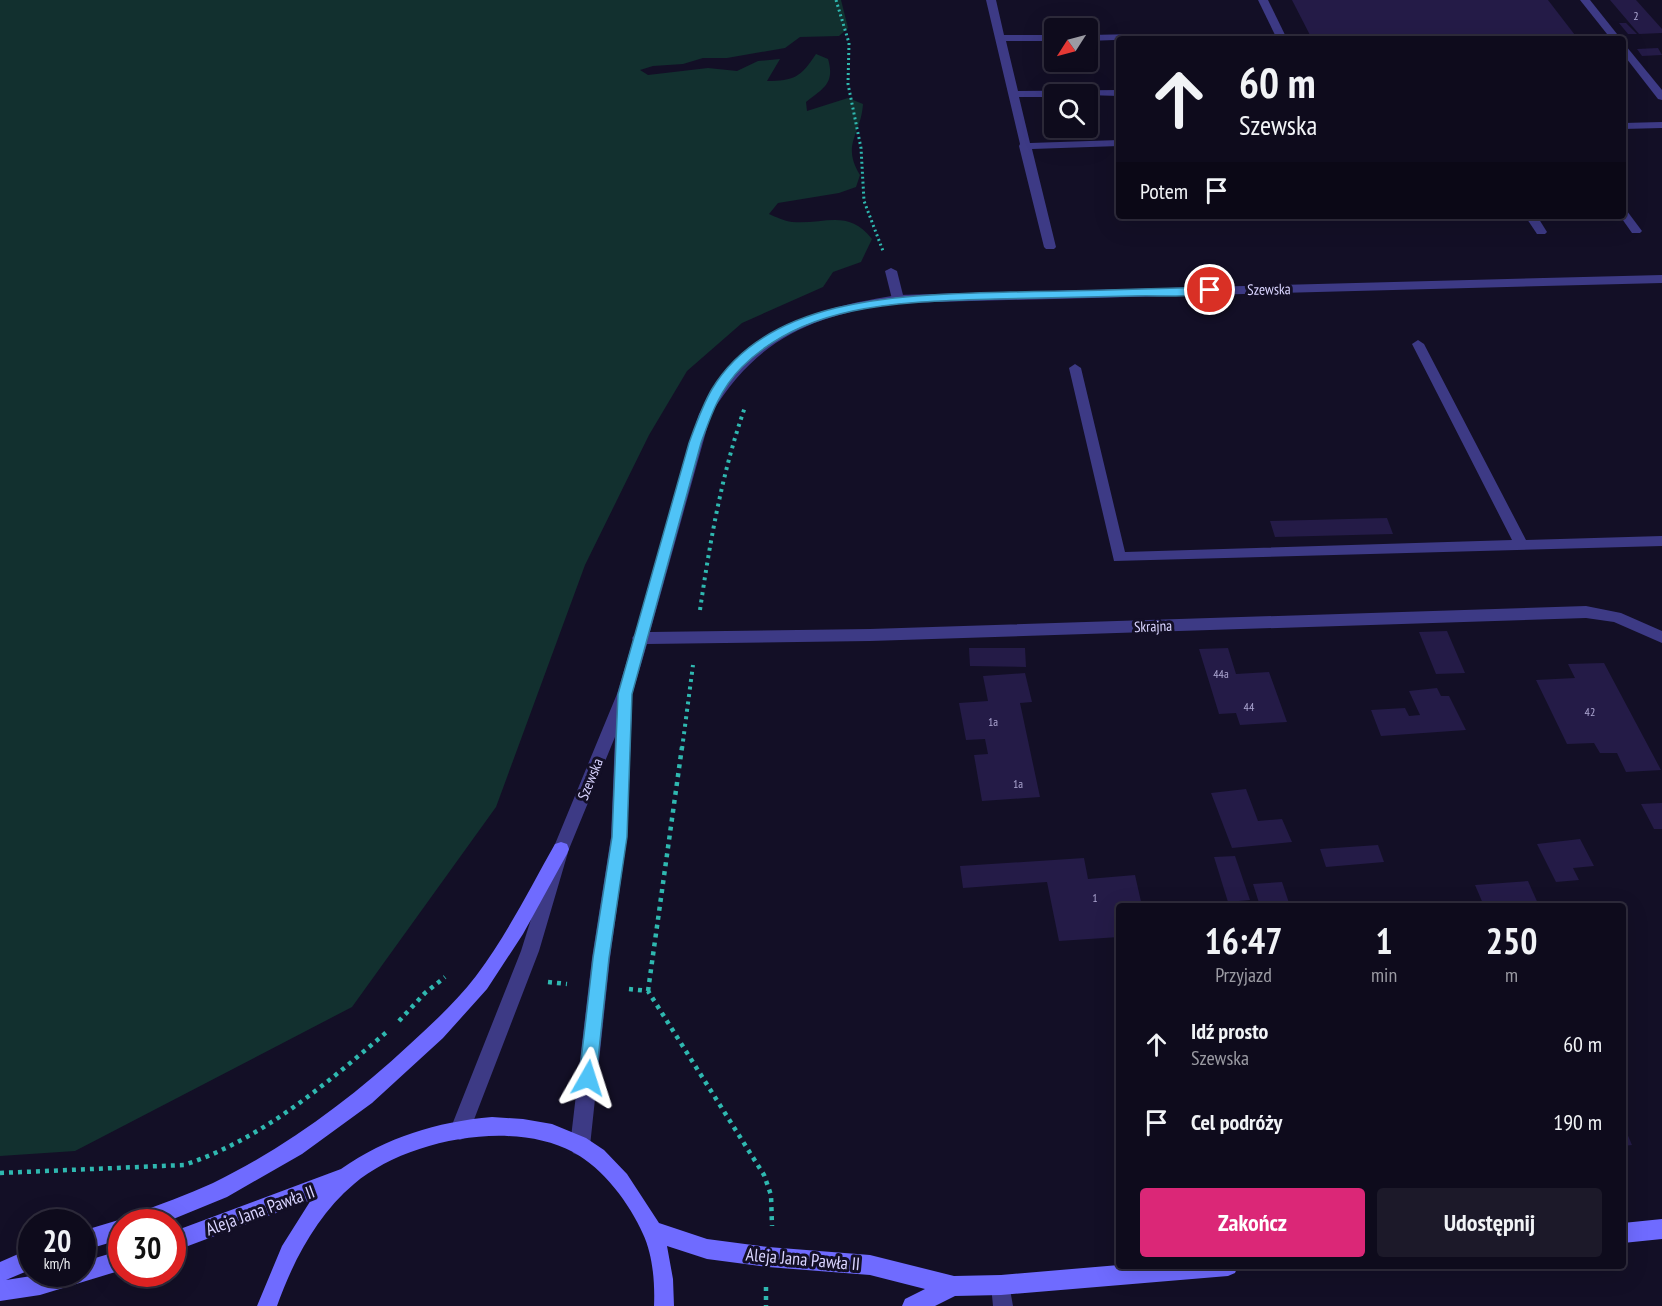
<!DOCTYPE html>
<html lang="pl">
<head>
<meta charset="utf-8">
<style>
  :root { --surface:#0e0b1c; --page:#1c1929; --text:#f1f3f6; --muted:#9b9ba3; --line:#2e2b3b; --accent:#db2777 }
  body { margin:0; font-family:"PT Sans Narrow",sans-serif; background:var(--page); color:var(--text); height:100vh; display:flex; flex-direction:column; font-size:22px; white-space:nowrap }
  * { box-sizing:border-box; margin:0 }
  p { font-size:20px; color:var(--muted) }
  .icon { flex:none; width:33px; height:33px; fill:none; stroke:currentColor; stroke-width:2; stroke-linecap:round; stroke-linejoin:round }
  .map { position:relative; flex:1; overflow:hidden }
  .side { position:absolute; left:1116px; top:903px; width:510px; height:366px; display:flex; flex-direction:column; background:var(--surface); border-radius:6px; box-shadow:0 6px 24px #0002,0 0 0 2px var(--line) }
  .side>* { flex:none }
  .guide { position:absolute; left:1116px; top:36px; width:510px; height:183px; border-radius:6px; box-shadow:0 6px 24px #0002,0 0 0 2px var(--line); background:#0e0b1c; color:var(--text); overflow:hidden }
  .needle { width:39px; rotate:234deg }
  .tools { position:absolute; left:1044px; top:18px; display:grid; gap:12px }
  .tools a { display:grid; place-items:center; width:54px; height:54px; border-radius:6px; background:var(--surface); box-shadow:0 6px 24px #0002,0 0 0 2px var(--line); font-size:30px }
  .speed { position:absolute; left:18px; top:1209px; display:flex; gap:12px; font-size:30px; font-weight:700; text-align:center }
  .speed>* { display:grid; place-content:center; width:78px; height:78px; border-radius:50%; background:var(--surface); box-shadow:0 6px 24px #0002,0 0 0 2px var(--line); line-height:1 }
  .speed small { font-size:15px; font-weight:400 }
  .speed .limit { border:9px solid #d22; background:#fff; color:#111 }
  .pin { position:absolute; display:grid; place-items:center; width:51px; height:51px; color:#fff; margin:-26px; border:3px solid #fff; border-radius:50%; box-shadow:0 2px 6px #0007 }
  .me { position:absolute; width:66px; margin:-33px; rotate:6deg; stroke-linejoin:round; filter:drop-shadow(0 0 4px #0008) }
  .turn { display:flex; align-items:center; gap:21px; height:126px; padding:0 24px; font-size:27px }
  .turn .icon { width:78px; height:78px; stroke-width:2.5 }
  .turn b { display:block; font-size:42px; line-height:51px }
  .then { display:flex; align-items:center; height:57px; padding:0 24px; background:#0003; gap:12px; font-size:22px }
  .eta { display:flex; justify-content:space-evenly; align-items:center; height:102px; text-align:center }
  .eta b { font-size:36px; font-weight:700; line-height:42px }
  .cta { display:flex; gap:12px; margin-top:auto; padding:12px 24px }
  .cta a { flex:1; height:69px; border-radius:6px; background:var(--accent); color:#fff; font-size:24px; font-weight:700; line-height:69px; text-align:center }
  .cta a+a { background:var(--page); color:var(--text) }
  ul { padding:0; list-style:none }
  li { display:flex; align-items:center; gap:18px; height:78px; padding:0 24px }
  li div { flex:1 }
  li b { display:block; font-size:22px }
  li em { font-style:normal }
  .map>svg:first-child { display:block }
  .green { fill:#12302f }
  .building { fill:#241b47 }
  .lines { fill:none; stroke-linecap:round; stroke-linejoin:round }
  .path-far2 { stroke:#2fb8b0; stroke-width:3; stroke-dasharray:2 3; stroke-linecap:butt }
  .path-far1 { stroke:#2fb8b0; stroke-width:4; stroke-dasharray:3 4.5; stroke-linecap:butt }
  .path { stroke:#2fb8b0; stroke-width:4.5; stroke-dasharray:4 5; stroke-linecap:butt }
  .lane { fill:#3d3a85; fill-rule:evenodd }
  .street { fill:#3d3a85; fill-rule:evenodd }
  .secondary { fill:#6f6bff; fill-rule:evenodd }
  .route { fill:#4fc3f7; stroke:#337fa1; stroke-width:1.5 }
  .labels { text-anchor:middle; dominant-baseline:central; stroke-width:6; stroke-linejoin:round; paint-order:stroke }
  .number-label { font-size:12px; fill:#aca6d1 }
  .street-label { font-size:15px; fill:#d9d4ff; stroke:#130f26 }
  .near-street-label { font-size:18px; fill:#d9d4ff; stroke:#130f26 }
</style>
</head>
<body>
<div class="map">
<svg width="1662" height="1306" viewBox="0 0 1662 1306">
  <rect width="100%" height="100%" fill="#130f26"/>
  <!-- green -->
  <path class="green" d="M0 0H841L848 28 839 36 800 37 785 48 727 58H703L683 64 653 66 640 70 648 75 708 68 737 71 758 61 780 59 767 81C794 81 801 77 816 54L828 59C835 83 824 88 806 102L807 111 848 98 863 104C861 135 841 144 860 175L856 187 839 193 778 203 769 214C776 217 784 221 792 222 824 225 848 208 872 239L861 262 833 272 823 287 742 323 687 371 649 435 585 565 496 807 352 1007 75 1151 0 1156Z"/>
  <!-- building -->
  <g class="building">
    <path d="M1292 0H1548L1578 39H1312Z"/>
    <path d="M1610 0H1636L1662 29V33L1639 34Z"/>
    <path d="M1619 23H1626L1637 34H1628Z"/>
    <path d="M1658 48 1662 55 1642 56 1637 49Z"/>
    <path d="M1387 518 1393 534 1275 537 1270 521Z"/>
    <path d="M1447 631 1465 673 1436 674 1419 632Z"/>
    <path d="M969 648H1025L1026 667 970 666Z"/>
    <path d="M1228 648 1236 674 1269 672 1287 722 1240 725 1236 713 1219 714 1199 649Z"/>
    <path d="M1604 663 1661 770 1626 772 1617 753H1600L1594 743 1567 744 1536 680 1575 678 1568 664Z"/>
    <path d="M1025 673 1032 702 1020 703 1040 797 982 801 974 755 988 754 985 739 966 740 959 703 988 701 983 676Z"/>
    <path d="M1437 688 1441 696H1449L1466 730 1381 736 1371 710 1405 708 1409 716 1420 715 1409 691Z"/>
    <path d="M1246 789 1258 821 1282 819 1292 842 1232 848 1211 793Z"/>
    <path d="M1662 803V829H1654L1641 804Z"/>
    <path d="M1580 839 1594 866 1573 868 1579 880 1556 882 1537 844Z"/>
    <path d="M1378 845 1384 862 1326 867 1320 849Z"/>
    <path d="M1235 856 1250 900 1228 902 1214 857Z"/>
    <path d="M1084 858 1088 879 1135 875 1142 906H1119V937L1059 941 1047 882 963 888 960 866Z"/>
    <path d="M1528 881 1539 906H1484L1475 885Z"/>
    <path d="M1282 882 1290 906H1260L1253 884Z"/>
    <path d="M1623 1124 1632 1145 1623 1146Z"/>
  </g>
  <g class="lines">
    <!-- path-far2 -->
    <path class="path-far2" d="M836 0 849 43 848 84 861 148 864 201 883 251"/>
    <!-- path-far1 -->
    <g class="path-far1">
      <path d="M700 610C710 541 722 473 745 407"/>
      <path d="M682 749 693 665"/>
    </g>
    <!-- path -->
    <g class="path">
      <path d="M548 982 567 984"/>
      <path d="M629 989 648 991 764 1175 771 1195 772 1226"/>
      <path d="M648 991 682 747"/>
      <path d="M399 1021 425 993 445 977"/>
      <path d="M0 1173 184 1165C263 1139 327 1083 389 1030"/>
      <path d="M766 1287V1306"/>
    </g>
    <!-- lane -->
    <g class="lane">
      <path d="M986 0H996L1004 35H1054V41H1006L1018 91 1119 90V96L1054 94V97H1019L1030 143 1119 140V146L1032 149 1056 247 1054 249H1046L1044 247 1019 146 1020 144Z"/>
      <path d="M1258 0H1268L1287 39H1277Z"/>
      <path d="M1580 0H1590L1621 39H1611Z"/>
      <path d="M1138 34 1141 35V39L1088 41V35Z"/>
      <path d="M1623 45 1626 46 1662 90V100L1658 99 1623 54Z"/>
      <path d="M1662 122V128L1623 129V123Z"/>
      <path d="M1623 210 1627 211 1642 231 1640 233H1632L1620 216H1623Z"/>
      <path d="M1525 216H1537L1547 232 1545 234H1537Z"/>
      <path d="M891 268 897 271 904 299 902 302 898 303 892 299 885 271Z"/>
      <path d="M1418 340 1424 344 1526 540 1662 536V546L1114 561 1069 368 1075 364 1081 368 1125 552 1512 540 1412 344Z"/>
      <path d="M1001 1275 1008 1278 1013 1306H993L991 1285 994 1278Z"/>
    </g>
    <!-- street -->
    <path class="street" d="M1662 275V283L898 303C812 316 758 337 711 414L650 632 870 629 1586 606 1621 613 1662 631V643L1614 622 1586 618 870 641 647 644 630 702 632 706 627 837 610 958 590 1146 587 1153 580 1156 573 1153 570 1146 592 958 611 837 615 737 569 849 539 951 470 1130 467 1137 460 1140 453 1137 450 1130 521 951 553 849 617 694 633 640 632 638 635 634 699 414C750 329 803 310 898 295Z"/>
    <!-- secondary -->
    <g class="secondary">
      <path d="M561 842 567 844 569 849 567 854 523 934 487 989 443 1038 372 1103 302 1154 227 1197 166 1222H130L133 1215C160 1204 187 1195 213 1183 285 1148 351 1099 409 1045 433 1023 456 1002 476 976 507 935 530 888 555 844Z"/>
      <path d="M492 1117 523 1119 552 1124 586 1138 604 1150 627 1174 659 1223 707 1239 768 1247 870 1255 954 1276 1001 1275 1119 1265 1238 1266 1235 1273 1228 1276 1001 1295 955 1296 935 1306H902L905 1299 925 1289 870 1275 768 1267 707 1259 667 1246 673 1279 674 1306H654C655 1284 653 1255 643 1234 630 1204 603 1168 573 1152 511 1119 406 1140 354 1184 317 1215 293 1261 277 1306H257L282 1246 311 1200 172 1252V1232L341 1169C387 1137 436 1122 492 1117Z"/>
      <path d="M122 1219 129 1222H122V1239L82 1251V1231Z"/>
      <path d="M1662 1219V1239L1623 1243V1223Z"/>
      <path d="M32 1248V1269L6 1280 44 1274H82V1262L122 1250V1270L40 1295 0 1301V1262Z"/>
    </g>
  </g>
  <!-- route -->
  <path class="route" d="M1210 287 1216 290 1214 293C1189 298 1158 295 1132 296 1086 297 1041 298 995 299 908 302 808 301 742 367 720 389 711 415 701 443L632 694 627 837 609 958 596 1078 594 1083 588 1086 582 1083 579 1078 593 958 612 837 618 694 689 443C696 424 702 406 712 389 770 293 913 295 1010 292 1077 291 1144 289 1210 287Z"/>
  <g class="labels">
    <!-- number labels -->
    <g class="number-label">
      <text x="1636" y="15">2</text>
      <text x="1221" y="673">44a</text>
      <text x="1249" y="706">44</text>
      <text x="1590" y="711">42</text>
      <text x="993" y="721">1a</text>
      <text x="1018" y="783">1a</text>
      <text x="1095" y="897">1</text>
    </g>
    <!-- street labels -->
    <g class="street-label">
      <text transform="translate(1269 289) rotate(-1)">Szewska</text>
      <text transform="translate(1153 626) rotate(-2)">Skrajna</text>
      <text transform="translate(590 779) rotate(-68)">Szewska</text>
    </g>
    <!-- near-street labels -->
    <g class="near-street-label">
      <text transform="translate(260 1210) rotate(-20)">Aleja Jana Pawła II</text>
      <text transform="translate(803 1259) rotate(5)">Aleja Jana Pawła II</text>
    </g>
  </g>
</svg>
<div class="tools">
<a><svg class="needle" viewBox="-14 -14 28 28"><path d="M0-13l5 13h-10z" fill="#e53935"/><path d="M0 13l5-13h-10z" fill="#9b9ba3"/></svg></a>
<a><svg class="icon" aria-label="search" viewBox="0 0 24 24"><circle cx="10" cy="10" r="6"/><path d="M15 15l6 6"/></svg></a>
</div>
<div class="speed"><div>20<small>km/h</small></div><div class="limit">30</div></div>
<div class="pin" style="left:1210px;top:290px;background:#d93025"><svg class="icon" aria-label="arrive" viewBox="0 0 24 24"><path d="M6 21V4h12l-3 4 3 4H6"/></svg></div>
<svg class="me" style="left:588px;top:1078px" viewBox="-20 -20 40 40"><path d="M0-17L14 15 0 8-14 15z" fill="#4fc3f7" stroke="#fff" stroke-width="4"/></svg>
<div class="guide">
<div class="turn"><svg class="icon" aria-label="ahead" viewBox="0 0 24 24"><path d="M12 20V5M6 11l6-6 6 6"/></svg><div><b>60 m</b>Szewska</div></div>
<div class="then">Potem<svg class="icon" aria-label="arrive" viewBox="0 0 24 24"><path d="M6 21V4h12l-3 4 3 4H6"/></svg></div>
</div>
<section class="side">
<div class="eta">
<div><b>16:47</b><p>Przyjazd</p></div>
<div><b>1</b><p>min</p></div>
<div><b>250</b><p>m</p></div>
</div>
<ul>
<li><svg class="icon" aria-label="ahead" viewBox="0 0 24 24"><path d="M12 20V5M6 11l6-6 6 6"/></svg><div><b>Idź prosto</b><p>Szewska</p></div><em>60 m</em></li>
<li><svg class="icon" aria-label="arrive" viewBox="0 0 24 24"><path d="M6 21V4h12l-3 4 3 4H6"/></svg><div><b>Cel podróży</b></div><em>190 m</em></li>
</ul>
<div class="cta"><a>Zakończ</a><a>Udostępnij</a></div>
</section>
</div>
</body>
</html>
